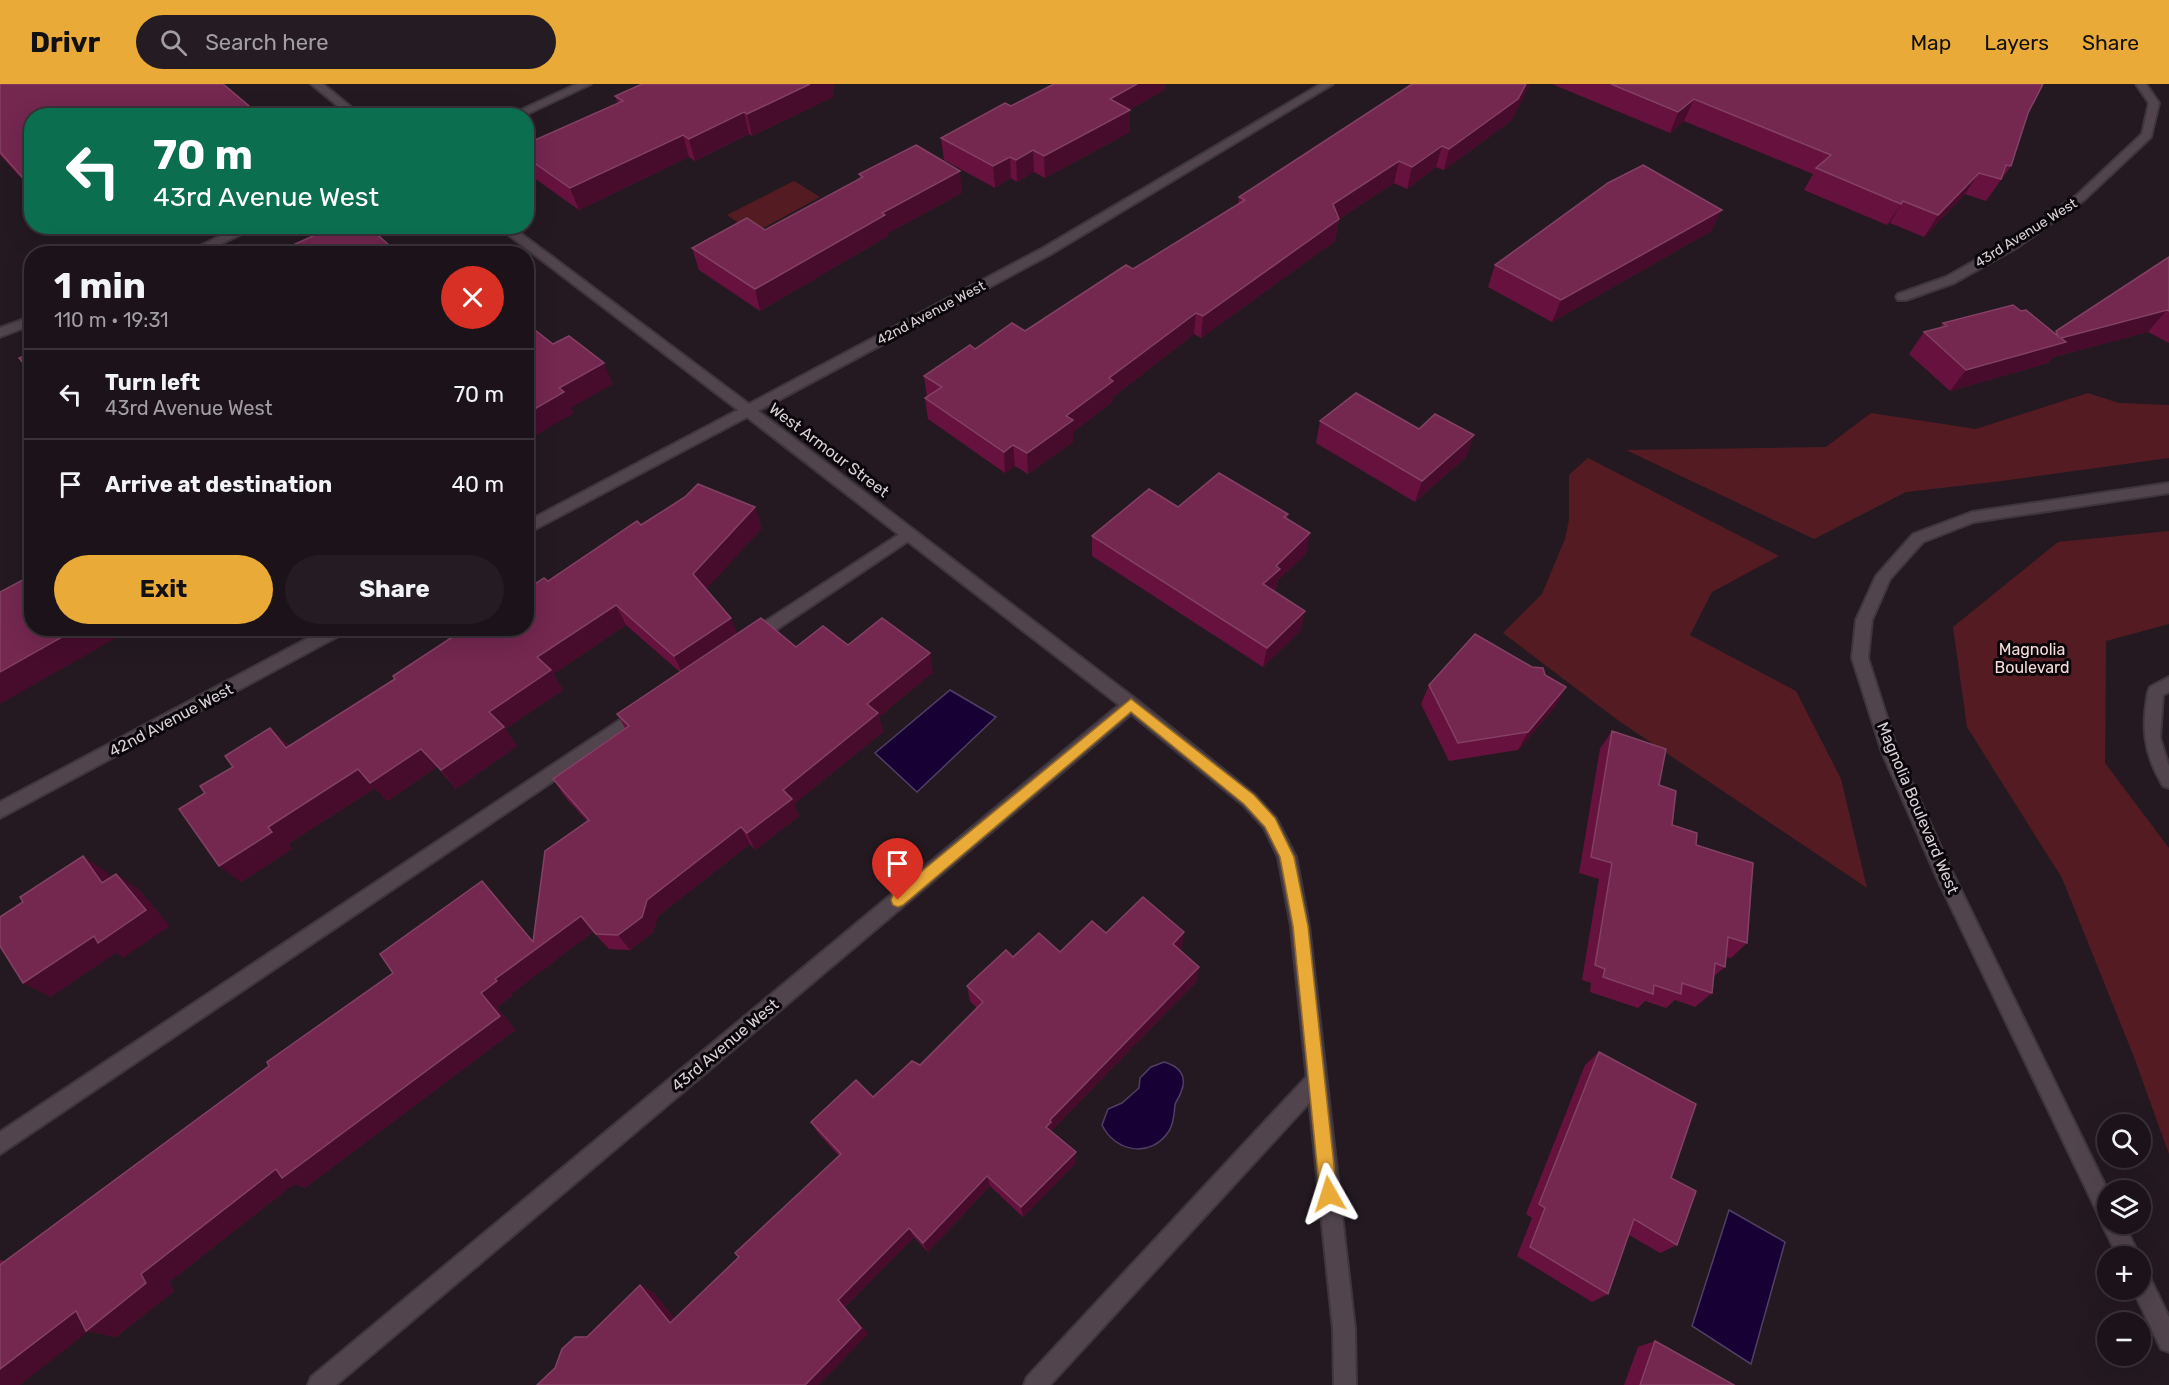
<!DOCTYPE html>
<html lang="en">
<head>
<meta charset="utf-8">
<style>
  :root { --surface:#1b1319; --page:#241c22; --text:#f1f3f6; --muted:#a09ea2; --line:#393238; --accent:#eaaa38 }
  body { margin:0; font-family:Rubik,sans-serif; background:var(--page); color:var(--text); height:100vh; display:flex; flex-direction:column; font-size:22px; white-space:nowrap }
  * { box-sizing:border-box; margin:0 }
  p { font-size:20px; color:var(--muted) }
  .icon { flex:none; width:33px; height:33px; fill:none; stroke:currentColor; stroke-width:2; stroke-linecap:round; stroke-linejoin:round }
  .map { position:relative; flex:1; overflow:hidden }
  .panel { position:absolute; left:24px; top:162px; width:510px; height:390px; display:flex; flex-direction:column; background:var(--surface); border-radius:24px; box-shadow:0 6px 24px #0002,0 0 0 2px var(--line) }
  .panel>* { flex:none }
  .hud { position:absolute; left:24px; top:24px; width:510px; height:126px; border-radius:24px; box-shadow:0 6px 24px #0002,0 0 0 2px var(--line); background:#0b6e4f; color:#fff; overflow:hidden }
  .tools { position:absolute; left:2097px; top:1030px; display:grid; gap:12px }
  .tools a { display:grid; place-items:center; width:54px; height:54px; border-radius:50%; background:var(--surface); box-shadow:0 6px 24px #0002,0 0 0 2px var(--line); font-size:30px }
  .pin { position:absolute; display:grid; place-items:center; width:51px; height:51px; color:#fff; margin:-62px -26px; border-radius:50% 50% 50% 0; rotate:-45deg; box-shadow:0 0 6px #0007 }
  .pin .icon { rotate:45deg }
  .me { position:absolute; width:66px; margin:-33px; rotate:354deg; stroke-linejoin:round; filter:drop-shadow(0 0 4px #0008) }
  .turn { display:flex; align-items:center; gap:21px; height:126px; padding:0 30px; font-size:27px }
  .turn .icon { width:78px; height:78px; stroke-width:2.5 }
  .turn b { display:block; font-size:42px; line-height:51px }
  .round { display:grid; place-items:center; flex:none; width:63px; height:63px; border-radius:32px; background:var(--page) }
  .overview { display:flex; align-items:center; justify-content:space-between; height:102px; padding:0 30px }
  h1 { font-size:36px; font-weight:700; line-height:45px }
  .action { display:flex; gap:12px; margin-top:auto; padding:12px 30px }
  .action a { flex:1; height:69px; border-radius:36px; background:var(--accent); color:#111; font-size:24px; font-weight:700; line-height:69px; text-align:center }
  .action a+a { background:var(--page); color:var(--text) }
  ul { padding:0; list-style:none }
  li { display:flex; align-items:center; gap:18px; height:90px; padding:0 30px; border-top:2px solid var(--line) }
  li div { flex:1 }
  li b { display:block; font-size:22px }
  li em { font-style:normal }
  header { display:flex; align-items:center; gap:36px; box-sizing:border-box; height:84px; padding:0 30px; background:var(--accent); color:#111 }
  header strong { font-size:28px }
  nav { display:flex; gap:33px; margin-inline-start:auto; font-size:21px }
  .search { width:420px; height:54px; background:var(--page); display:flex; align-items:center; gap:15px; box-sizing:border-box; padding:0 21px; border-radius:33px; color:var(--muted); font-size:22px }
  .map>svg:first-child { display:block }
  .green { fill:#541c22 }
  .water { fill:#170034; stroke:#513e65; stroke-width:1.5 }
  .lines { fill:none; stroke-linecap:round; stroke-linejoin:round }
  .service-casing { stroke:#3e363c; stroke-width:4 }
  .minor-casing { stroke:#3e363c; stroke-width:4 }
  .tertiary-casing { stroke:#3e363c; stroke-width:4 }
  .service { fill:#51444d; fill-rule:evenodd }
  .minor { fill:#51444d; fill-rule:evenodd }
  .tertiary { fill:#51444d; fill-rule:evenodd }
  .wall { fill:#67123e }
  .shaded-wall { fill:#470c2c }
  .building { fill:#74274f; stroke:#834164; stroke-width:1.5 }
  .route { fill:#eaaa38; stroke:#986e24; stroke-width:1.5 }
  .labels { text-anchor:middle; dominant-baseline:central; stroke-width:6; stroke-linejoin:round; paint-order:stroke }
  .far-street-label { font-size:14px; fill:#d8d0d6; stroke:#0a0609 }
  .street-label { font-size:16px; fill:#d8d0d6; stroke:#0a0609 }
  .park-label { font-size:16px; fill:#f7dbdb; stroke:#0a0609 }
</style>
</head>
<body>
<header>
<strong>Drivr</strong>
<div class="search"><svg class="icon" aria-label="search" viewBox="0 0 24 24"><circle cx="10" cy="10" r="6"/><path d="M15 15l6 6"/></svg>Search here</div>
<nav><a>Map</a><a>Layers</a><a>Share</a></nav>
</header>
<div class="map">
<svg width="2169" height="1301" viewBox="0 0 2169 1301">
  <rect width="100%" height="100%" fill="#241921"/>
  <!-- green -->
  <g class="green">
    <path d="M794 97 820 113 754 149 727 131Z"/>
    <path d="M2088 309 2119 319 2169 321V374L2002 397 1906 408 1814 455 1626 366 1826 363 1871 329 1976 345Z"/>
    <path d="M1588 374 1779 472 1712 508 1690 551 1796 607 1841 695 1867 804 1619 637 1503 549 1542 510 1565 455 1569 436V391Z"/>
    <path d="M2169 447V540L2106 557 2105 679 2169 764V1070L2134 973 2062 794 1967 643 1953 543 2058 458Z"/>
  </g>
  <!-- water -->
  <g class="water">
    <path d="M950 606 996 633 917 708 875 669Z"/>
    <path d="M1164 978C1179 982 1188 992 1181 1008 1180 1013 1176 1016 1175 1021 1174 1030 1174 1039 1169 1047 1151 1075 1115 1068 1102 1041L1108 1025 1122 1019 1139 1004 1140 994 1151 983Z"/>
    <path d="M1729 1126 1785 1158 1751 1280 1692 1242Z"/>
  </g>
  <g class="lines">
    <!-- service casing -->
    <g class="service-casing">
      <g id="service">
        <path d="M909 444 916 449 914 453 758 558H746L744 554 746 550Z"/>
        <path d="M2169 593V608L2163 611 2160 654 2169 682V704L2163 702C2144 670 2141 644 2148 608L2150 603Z"/>
        <path d="M641 622 647 624 649 629 647 634 0 1070V1048Z"/>
        <path d="M1316 987 1323 990 1326 997 1323 1004 1050 1301H1024L1027 1293 1309 990Z"/>
      </g>
    </g>
    <!-- minor casing -->
    <g class="minor-casing">
      <g id="minor">
        <path d="M311 0H323L362 32H350Z"/>
        <path d="M1321 0H1333L1051 170 758 327 1137 616 1255 711 1276 734 1296 773 1309 842 1355 1245 1356 1301H1334L1333 1245 1291 842 1278 773 1264 744 1243 721 1131 630 336 1301H308L311 1293 1119 621 747 333 526 450V438L738 326 497 142H511L749 320 1043 164Z"/>
        <path d="M2136 0H2146L2159 19 2151 53 2084 116 2016 164 1954 199 1906 216H1898L1896 213 1898 210 1946 193 2008 158 2076 112 2142 50 2149 19Z"/>
        <path d="M327 544H348L346 548 0 734V718Z"/>
      </g>
    </g>
    <!-- tertiary casing -->
    <g class="tertiary-casing">
      <g id="tertiary">
        <path d="M577 0H591L523 32H508Z"/>
        <path d="M241 142H258L200 170H183Z"/>
        <path d="M32 232V241L0 253V244Z"/>
        <path d="M2169 399V409L1974 438 1923 458 1890 495 1872 536 1868 574 1898 668 1953 790 2108 1107V1140H2124L2140 1173H2118L2102 1140 2103 1138 2101 1136 1937 794 1882 668 1852 574 1856 536 1876 492 1913 450 1972 428Z"/>
        <path d="M2140 1187 2148 1190 2169 1233V1268L2161 1265 2133 1206H2140Z"/>
      </g>
    </g>
    <!-- service -->
    <use href="#service" class="service"/>
    <!-- minor -->
    <use href="#minor" class="minor"/>
    <!-- tertiary -->
    <use href="#tertiary" class="tertiary"/>
  </g>
  <!-- wall -->
  <g class="wall">
    <path d="M0 0 32 32V106L0 71Z"/>
    <path d="M1552 0H2043L2028 29 2011 82 1986 117 1965 110 1924 153 1890 139 1887 141 1804 106 1813 90 1684 37 1670 49Z"/>
    <path d="M833 2 834 6 832 7 833 13 752 52 749 50 695 77 689 73 579 126 530 91 526 82V60L618 19 615 12Z"/>
    <path d="M1166 5 1129 26 1130 48 1045 94 1034 88 1017 98 1011 94 995 104 944 76 941 54 1011 22Z"/>
    <path d="M1512 36 1444 86 1436 83 1407 105 1394 99 1339 135 1335 157 1201 254 1194 250 1113 313 1112 318 1073 348V358L1028 390 1015 382 1005 389 928 335 925 314 927 313 924 292 975 265 1025 247 1133 185 1238 120 1239 113Z"/>
    <path d="M859 90 962 109 888 149V152L760 227 699 186 692 164 765 146 860 95Z"/>
    <path d="M1711 147 1552 238 1488 203 1495 181Z"/>
    <path d="M2169 173V259L2148 248 2053 273 2048 279 1950 307 1909 270 1924 248 1940 244 1943 239 2021 227 2055 249Z"/>
    <path d="M1320 337 1466 373 1415 418 1316 359Z"/>
    <path d="M1178 423 1288 430 1287 435 1306 470 1278 496 1276 505 1274 507 1305 527 1300 547 1263 583 1092 472V452Z"/>
    <path d="M641 441 762 444 706 505 737 550 796 563 848 561 933 588 879 633 883 648 794 720 799 732 755 766 750 760 658 832 653 848 630 866 609 865 593 848 511 910 512 912 497 923 515 946 305 1104 294 1100 169 1198 174 1207 116 1253 89 1247 0 1301V1176L4 1177 269 982 393 889 482 797 533 857 587 737 565 713 553 695 625 644 617 630 680 588 626 541 553 590 563 606 505 645 517 662 456 705 437 683 387 717 375 704 288 760 292 765 241 798 205 709 233 683 270 644 289 662 548 497Z"/>
    <path d="M1545 591 1566 603 1555 623 1518 666 1449 677 1421 620 1429 601Z"/>
    <path d="M1612 647 1659 701 1672 741 1696 761 1747 859 1731 874 1726 873 1725 883 1713 893 1712 909 1695 923 1675 916 1666 924 1645 917 1638 924 1590 908 1591 899 1582 896 1599 795 1579 789 1600 665Z"/>
    <path d="M1106 849 1182 864 1180 866 1199 883 1196 898 1052 1046V1048L1076 1068V1079L1023 1133 990 1102 928 1168 914 1153 845 1223 868 1250 587 1253 640 1201 654 1209 675 1235 739 1173 839 1072 818 1049 811 1038 873 1013 920 981 977 924 970 917 967 902 1013 873 1060 868Z"/>
    <path d="M1599 968 1671 1094 1677 1161 1660 1169 1629 1151 1608 1210 1592 1218 1517 1172 1532 1134 1526 1130 1585 981Z"/>
    <path d="M1655 1257 1734 1301H1624L1638 1263Z"/>
  </g>
  <!-- shaded-wall -->
  <g class="shaded-wall">
    <path d="M810 0H837L833 2 834 6 832 7 833 13 752 52 747 30Z"/>
    <path d="M1137 0H1166V5L1110 37V15Z"/>
    <path d="M1526 0H1530L1512 36 1444 86 1449 65Z"/>
    <path d="M1694 15 1684 37 1670 49 1678 28Z"/>
    <path d="M1130 26V48L1045 94 1044 72Z"/>
    <path d="M744 28 749 50 695 77 689 55Z"/>
    <path d="M683 51 689 73 579 126 570 104Z"/>
    <path d="M1442 62 1436 83 1407 105 1412 83Z"/>
    <path d="M1033 66 1034 88 1017 98 1016 76Z"/>
    <path d="M1010 73 1011 94 995 104 993 82Z"/>
    <path d="M1399 77 1394 99 1339 135 1335 157 1201 254 1203 232 1333 120Z"/>
    <path d="M960 87 962 109 888 149V152L760 227 755 205 882 129Z"/>
    <path d="M1979 89 1965 110 1924 153 1938 131Z"/>
    <path d="M1903 117 1890 139 1887 141Z"/>
    <path d="M1722 126 1711 147 1552 238 1561 216Z"/>
    <path d="M64 142H91L71 151Z"/>
    <path d="M390 162 395 170H373Z"/>
    <path d="M2167 226 2148 248 2053 273 2048 279 1950 307 1966 286 2061 254Z"/>
    <path d="M1196 229 1194 250 1113 313 1112 318 1073 348V358L1028 390 1027 369 1066 332 1109 294Z"/>
    <path d="M604 279 613 300 571 324 574 329 528 356 526 353V330L559 304Z"/>
    <path d="M1474 351 1466 373 1415 418 1422 397Z"/>
    <path d="M1013 361 1015 382 1005 389 1004 368Z"/>
    <path d="M755 423 762 444 702 510 693 490Z"/>
    <path d="M1310 449 1306 470 1278 496 1276 505 1260 521 1263 500 1276 482Z"/>
    <path d="M616 521 626 541 553 590 563 606 505 645 517 662 456 705 441 686 489 628 537 573Z"/>
    <path d="M1305 527 1300 547 1263 583 1267 564Z"/>
    <path d="M731 534 739 554 683 591 674 572Z"/>
    <path d="M78 544H134L0 620V588Z"/>
    <path d="M930 569 933 588 879 633 883 648 794 720 799 732 755 766 747 749 783 706 867 620Z"/>
    <path d="M1566 603 1555 623 1518 666 1528 648Z"/>
    <path d="M270 644 289 663 286 664Z"/>
    <path d="M421 665 437 683 387 717 375 704 288 760 292 765 241 798 219 782 268 743 358 685Z"/>
    <path d="M741 743 750 760 658 832 653 848 630 866 618 851 647 816Z"/>
    <path d="M83 772 108 789 127 816 102 799Z"/>
    <path d="M116 790 140 806 170 842 123 874 116 869 51 913 23 899Z"/>
    <path d="M482 797 497 814 538 863 581 832 593 848 511 910 512 912 497 923 515 946 305 1104 294 1100 169 1198 174 1207 116 1253 89 1247 20 1301H0V1285L76 1227 141 1190 481 909 495 895Z"/>
    <path d="M1184 848 1182 864 1170 875 1173 860Z"/>
    <path d="M1199 883 1196 898 1052 1046V1049L1046 1043 1050 1036Z"/>
    <path d="M1076 1068V1079L1023 1133 1021 1123Z"/>
    <path d="M987 1092 990 1102 928 1168 923 1159Z"/>
    <path d="M909 1144 914 1153 845 1223 868 1250 819 1301H805L838 1216Z"/>
    <path d="M640 1201 654 1209 683 1245 670 1239Z"/>
  </g>
  <!-- building -->
  <g class="building">
    <path d="M0 0H223L261 32H32V104L0 68Z"/>
    <path d="M642 0H810L747 30 744 28 689 55 683 51 570 104 526 73V67L527 66H526V60L623 17 615 12Z"/>
    <path d="M1054 0H1137L1110 15 1130 26 1044 72 1033 66 1016 76 1010 73 993 82 941 54 1005 19 1011 22Z"/>
    <path d="M1412 0H1526L1518 15 1449 65 1442 62 1412 83 1399 77 1333 120 1339 135 1203 232 1196 229 1109 294 1113 297 1066 332 1073 336 1027 369 1013 361 1004 368 925 314 942 303 924 292 970 261 975 265 1012 239 1025 247 1126 181 1133 185 1245 116 1239 113Z"/>
    <path d="M1611 0H2043L2028 29 2011 82 2006 81 2001 95 1979 89 1938 131 1903 117 1901 120 1816 84 1831 71 1694 15 1678 28Z"/>
    <path d="M916 61 960 87 882 129 885 131 755 205 692 164 747 134 765 146 863 93 859 90Z"/>
    <path d="M1643 81 1722 126 1561 216 1495 181 1608 99Z"/>
    <path d="M335 142H368L390 162 373 170H273Z"/>
    <path d="M2169 173V227L2167 226 2061 254 2066 258 1966 286 1924 248 1947 242 1943 239 2013 221 2021 227 2026 226 2058 252 2056 247Z"/>
    <path d="M526 239 553 260 569 252 604 279 559 304 564 308 526 330Z"/>
    <path d="M32 269V299L23 288 29 286 19 274Z"/>
    <path d="M1356 309 1419 345 1435 330 1474 351 1422 397 1320 337Z"/>
    <path d="M1219 389 1288 430 1284 433 1310 449 1276 482 1280 485 1263 500 1305 527 1267 564 1092 452 1149 405 1178 423Z"/>
    <path d="M698 400 755 423 693 490 731 534 674 572 616 521 537 573 551 586 489 628 504 643 441 686 421 665 370 699 358 685 268 743 272 748 219 782 179 725 205 709 200 702 233 683 225 672 270 644 286 664 395 595 393 592 466 544H526V506L544 494 548 497 637 437 641 441 685 413Z"/>
    <path d="M32 491V544H78L0 588V508Z"/>
    <path d="M761 534 796 563 823 542 848 561 882 534 930 569 867 620 878 629 783 706 792 715 747 749 741 743 647 816 642 833 618 851 596 850 581 832 495 895 497 897 481 909 500 932 282 1094 276 1085 141 1190 146 1199 86 1247 76 1227 0 1285V1181L269 982 267 978 393 889 380 870 482 797 533 858 545 767 589 736 553 695 629 642 617 630Z"/>
    <path d="M1475 550 1532 583 1543 584 1545 591 1566 603 1528 648 1458 659 1429 601Z"/>
    <path d="M1612 647 1666 665 1659 701 1676 707 1672 741 1697 749 1696 761 1753 779 1747 859 1728 853 1725 883 1715 879 1712 909 1682 899 1681 910 1654 901 1653 910 1603 893 1605 885 1595 881 1612 779 1591 773Z"/>
    <path d="M83 772 102 799 116 790 146 826 98 859 94 852 23 899 0 862V833L23 818 20 813Z"/>
    <path d="M1143 813 1184 848 1173 860 1199 883 1050 1036 1051 1038 1046 1043 1076 1068 1021 1123 987 1092 923 1159 909 1144 838 1216 861 1244 805 1301H537L555 1284 562 1265 575 1253H587L640 1201 670 1239 739 1173 735 1169 841 1070 811 1038 856 996 873 1013 912 977 920 981 983 918 967 902 1006 866 1013 873 1039 849 1060 868 1092 837 1106 849Z"/>
    <path d="M1599 968 1696 1020 1671 1094 1696 1107 1677 1161 1634 1135 1608 1210 1530 1163 1545 1124 1539 1120Z"/>
    <path d="M1655 1257 1734 1301H1640Z"/>
  </g>
  <!-- route -->
  <path class="route" d="M1131 615 1254 711 1275 734 1294 773 1308 842 1337 1110 1335 1116 1329 1118 1323 1116 1320 1110 1293 842 1280 773 1265 743 1244 720 1131 628 903 821 898 823 893 821 891 816 893 811Z"/>
  <g class="labels">
    <!-- far-street labels -->
    <g class="far-street-label">
      <text transform="translate(2026 149) rotate(-32)">43rd Avenue West</text>
      <text transform="translate(931 229) rotate(-28)">42nd Avenue West</text>
    </g>
    <!-- street labels -->
    <g class="street-label">
      <text transform="translate(829 366) rotate(37)">West Armour Street</text>
      <text transform="translate(171 636) rotate(-28)">42nd Avenue West</text>
      <text transform="translate(1918 724) rotate(67)">Magnolia Boulevard West</text>
      <text transform="translate(725 961) rotate(-40)">43rd Avenue West</text>
    </g>
    <!-- park labels -->
    <g class="park-label">
      <text x="2032" y="565">Magnolia<tspan x="2032" dy="18">Boulevard</tspan></text>
    </g>
  </g>
</svg>
<div class="tools">
<a><svg class="icon" aria-label="search" viewBox="0 0 24 24"><circle cx="10" cy="10" r="6"/><path d="M15 15l6 6"/></svg></a>
<a><svg class="icon" aria-label="layers" viewBox="0 0 24 24"><path d="M12 4l9 5-9 5-9-5zM3 14l9 5 9-5"/></svg></a>
<a>+</a>
<a>−</a>
</div>
<div class="pin" style="left:898px;top:816px;background:#d93025"><svg class="icon" aria-label="arrive" viewBox="0 0 24 24"><path d="M6 21V4h12l-3 4 3 4H6"/></svg></div>
<svg class="me" style="left:1329px;top:1110px" viewBox="-20 -20 40 40"><path d="M0-17L14 15 0 8-14 15z" fill="#eaaa38" stroke="#fff" stroke-width="4"/></svg>
<div class="hud">
<div class="turn"><svg class="icon" aria-label="left" viewBox="0 0 24 24"><path d="M17 20v-9H6M10 6l-5 5 5 5"/></svg><div><b>70 m</b>43rd Avenue West</div></div>
</div>
<section class="panel">
<div class="overview"><div><h1>1 min</h1><p>110 m · 19:31</p></div><a class="round" style="background:#d93025;color:#fff"><svg class="icon" aria-label="close" viewBox="0 0 24 24"><path d="M6 6l12 12M18 6L6 18"/></svg></a></div>
<ul>
<li><svg class="icon" aria-label="left" viewBox="0 0 24 24"><path d="M17 20v-9H6M10 6l-5 5 5 5"/></svg><div><b>Turn left</b><p>43rd Avenue West</p></div><em>70 m</em></li>
<li><svg class="icon" aria-label="arrive" viewBox="0 0 24 24"><path d="M6 21V4h12l-3 4 3 4H6"/></svg><div><b>Arrive at destination</b></div><em>40 m</em></li>
</ul>
<div class="action"><a>Exit</a><a>Share</a></div>
</section>
</div>
</body>
</html>
